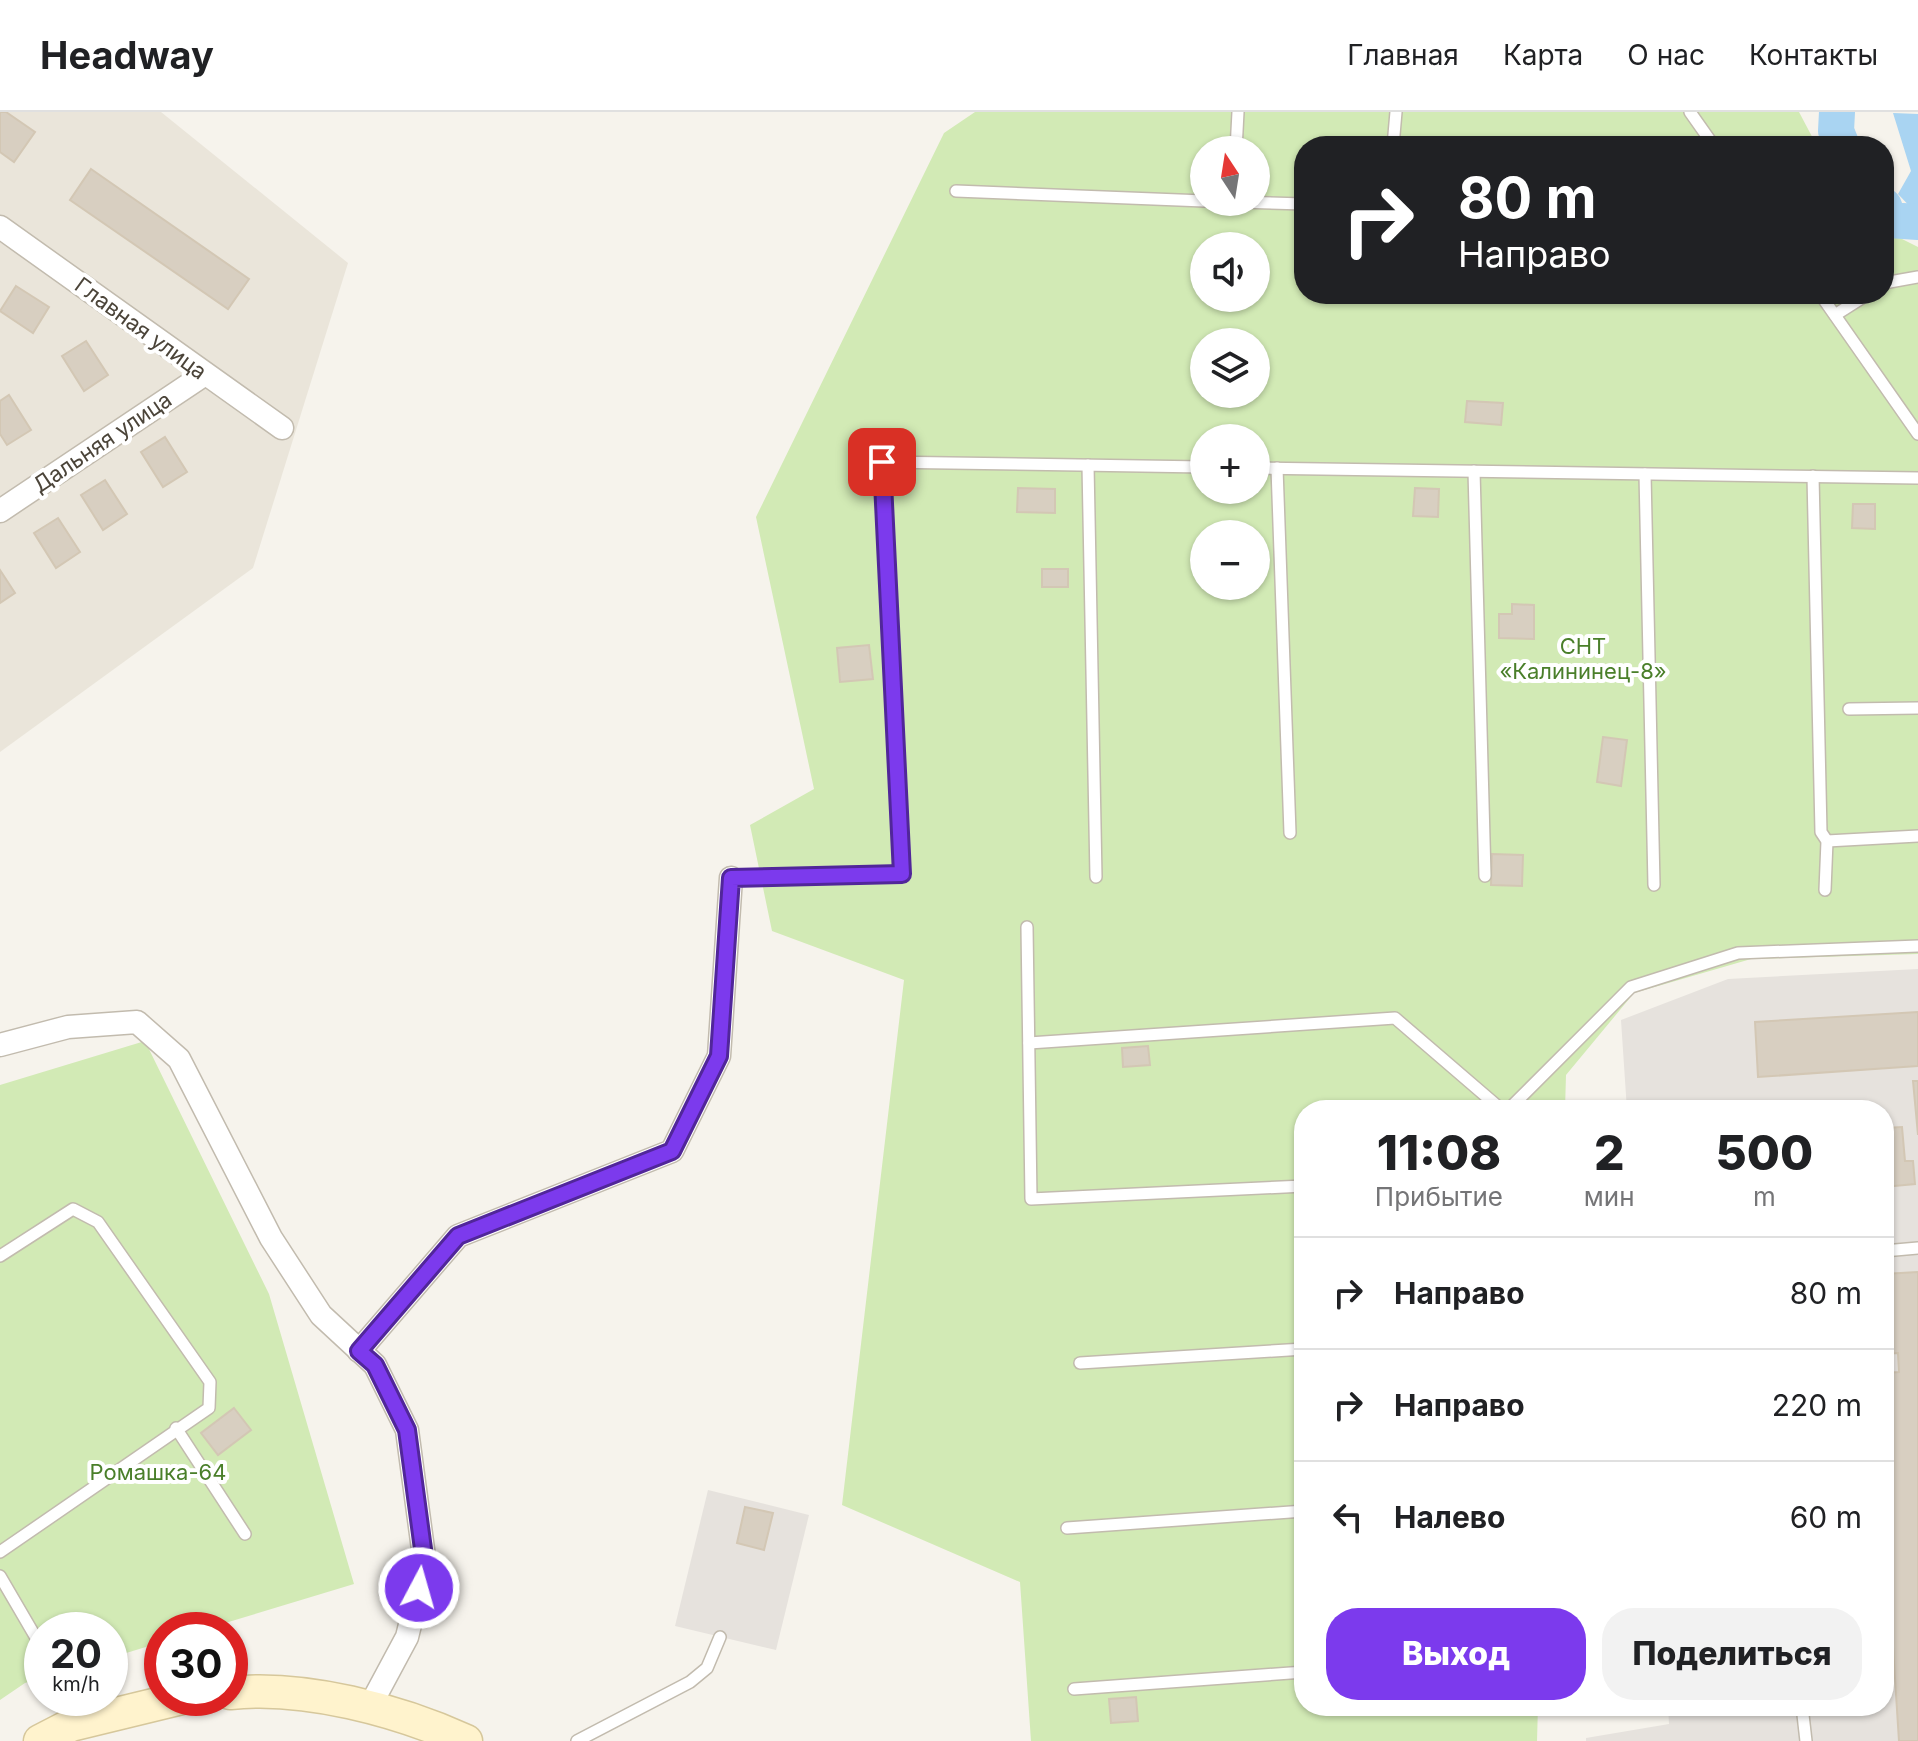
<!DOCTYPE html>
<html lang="ru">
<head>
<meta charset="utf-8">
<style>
  :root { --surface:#fff; --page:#f2f2f2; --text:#202124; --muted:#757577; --line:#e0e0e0; --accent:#7c3aed }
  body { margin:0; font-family:Inter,sans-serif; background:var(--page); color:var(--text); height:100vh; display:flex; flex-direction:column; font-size:30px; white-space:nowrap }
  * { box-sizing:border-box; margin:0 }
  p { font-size:26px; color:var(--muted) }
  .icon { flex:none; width:44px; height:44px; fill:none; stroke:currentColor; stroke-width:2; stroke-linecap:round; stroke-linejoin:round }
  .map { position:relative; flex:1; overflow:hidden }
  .side { position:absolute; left:1294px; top:988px; width:600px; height:616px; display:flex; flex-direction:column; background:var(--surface); border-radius:32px; box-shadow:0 2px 6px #0004 }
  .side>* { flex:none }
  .guide { position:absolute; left:1294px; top:24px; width:600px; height:168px; border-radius:32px; box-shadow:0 2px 6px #0004; background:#202124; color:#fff; overflow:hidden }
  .needle { width:52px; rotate:348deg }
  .tools { position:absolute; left:1190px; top:24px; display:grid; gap:16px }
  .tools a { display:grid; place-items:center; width:80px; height:80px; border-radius:50%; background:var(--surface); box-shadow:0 2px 6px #0004; font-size:40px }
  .speed { position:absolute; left:24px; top:1500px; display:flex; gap:16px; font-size:40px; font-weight:700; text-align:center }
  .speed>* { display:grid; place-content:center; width:104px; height:104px; border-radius:50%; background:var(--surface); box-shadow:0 2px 6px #0004; line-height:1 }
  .speed small { font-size:20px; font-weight:400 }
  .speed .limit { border:12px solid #d22; background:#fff; color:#111 }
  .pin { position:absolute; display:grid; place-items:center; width:68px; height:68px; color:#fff; margin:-34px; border-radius:16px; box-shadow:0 4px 12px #0006 }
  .me { position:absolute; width:88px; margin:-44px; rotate:6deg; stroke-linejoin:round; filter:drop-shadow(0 0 6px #0008) }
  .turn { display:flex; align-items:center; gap:28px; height:168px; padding:0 32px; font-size:36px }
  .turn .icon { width:104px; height:104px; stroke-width:2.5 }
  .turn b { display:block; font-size:56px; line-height:68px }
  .eta { display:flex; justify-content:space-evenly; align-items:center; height:136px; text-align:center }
  .eta b { font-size:48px; font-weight:800; line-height:56px }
  .primary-button { display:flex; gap:16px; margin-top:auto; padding:16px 32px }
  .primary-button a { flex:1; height:92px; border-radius:32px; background:var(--accent); color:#fff; font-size:32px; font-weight:800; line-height:92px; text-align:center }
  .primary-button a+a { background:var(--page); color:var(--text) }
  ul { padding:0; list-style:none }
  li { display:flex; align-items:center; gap:24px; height:112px; padding:0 32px; border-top:2px solid var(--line) }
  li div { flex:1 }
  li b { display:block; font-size:30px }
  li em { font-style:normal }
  header { display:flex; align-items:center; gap:48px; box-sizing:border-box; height:112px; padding:0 40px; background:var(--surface); border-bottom:2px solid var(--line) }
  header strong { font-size:38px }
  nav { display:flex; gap:44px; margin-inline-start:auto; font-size:28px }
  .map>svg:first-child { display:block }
  .residential { fill:#eae5da }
  .industrial { fill:#e6e2dd }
  .green { fill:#d2eab5; fill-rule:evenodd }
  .water { fill:#a9d4f2 }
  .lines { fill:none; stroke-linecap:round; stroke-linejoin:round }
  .river { stroke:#a9d4f2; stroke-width:36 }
  .building { fill:#d8cfc1; stroke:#d3c7b4; stroke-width:2 }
  .lane-casing { stroke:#c2bbae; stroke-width:14 }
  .street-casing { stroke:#c2bbae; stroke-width:25 }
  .secondary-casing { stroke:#d6c79b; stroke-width:35 }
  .lane { stroke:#fff; stroke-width:11 }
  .street { stroke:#fff; stroke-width:22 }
  .secondary { stroke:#fff3cd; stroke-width:32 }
  .route-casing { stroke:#51269a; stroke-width:20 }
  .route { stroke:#7c3aed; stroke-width:14 }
  .labels { text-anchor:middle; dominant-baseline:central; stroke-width:8; stroke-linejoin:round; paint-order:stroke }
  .street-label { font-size:22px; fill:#4b4439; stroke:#fff }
  .park-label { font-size:22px; fill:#4a7f2a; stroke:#fff }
</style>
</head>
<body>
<header>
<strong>Headway</strong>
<nav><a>Главная</a><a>Карта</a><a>О нас</a><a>Контакты</a></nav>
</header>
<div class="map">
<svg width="1918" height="1629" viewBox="0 0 1918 1629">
  <rect width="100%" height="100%" fill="#f6f3ec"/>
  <!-- residential -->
  <path class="residential" d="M0 0H161L348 151 253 456 0 640Z"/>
  <!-- industrial -->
  <g class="industrial">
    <path d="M1918 857V1629H1586V1626L1669 1612 1668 1594H1884V998H1627L1621 908 1728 867Z"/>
    <path d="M708 1378 809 1403 776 1538 675 1514Z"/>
  </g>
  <!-- green -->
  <g class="green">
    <path d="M975 0H1799L1817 34H1304V182H1884V118L1918 135V842L1751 847 1634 881 1566 963 1565 998H1304V1594H1538L1537 1629H1031L1020 1470 842 1393 904 868 772 819 750 713 814 677 756 405 944 21ZM1204 38H1256V90H1204ZM1204 134H1256V186H1204ZM1204 230H1256V282H1204ZM1204 326H1256V378H1204ZM1204 422H1256V474H1204Z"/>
    <path d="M145 929 269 1182 354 1472 202 1518H162V1530L110 1546V1518H42V1566L25 1571 0 1588V973Z"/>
  </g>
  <!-- water -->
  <path class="water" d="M1893 1 1918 2V103L1898 82 1911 59Z"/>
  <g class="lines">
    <!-- river -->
    <g class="river">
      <path d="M1837 0 1836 19 1842 34"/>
      <path d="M1884 94 1889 108 1918 110"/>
    </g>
  </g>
  <!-- building -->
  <g class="building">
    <path d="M0 0H6L35 20 14 50 0 40Z"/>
    <path d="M91 57 249 167 228 197 70 88Z"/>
    <path d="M16 174 49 195 33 221 0 199Z"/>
    <path d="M86 229 108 263 84 279 62 244Z"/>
    <path d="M9 283 31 318 7 333 0 322V289Z"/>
    <path d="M1467 289 1503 291 1501 313 1465 310Z"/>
    <path d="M165 325 187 360 163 375 141 340Z"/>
    <path d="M105 368 127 402 103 418 81 383Z"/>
    <path d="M1018 376 1055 377V401L1017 400Z"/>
    <path d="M1415 376 1439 377 1438 405 1413 404Z"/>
    <path d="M1853 392H1875V417L1852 416Z"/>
    <path d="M58 406 80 440 56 456 34 421Z"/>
    <rect x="1042" y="457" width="26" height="18"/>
    <path d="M0 458 15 481 0 491Z"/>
    <path d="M1512 492 1534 493V527L1499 526V502H1512Z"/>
    <path d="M869 533 873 567 840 570 837 536Z"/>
    <path d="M1603 625 1627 628 1621 674 1597 670Z"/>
    <path d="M1492 742 1523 743 1522 774 1491 773Z"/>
    <path d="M1918 900V954L1758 965 1755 910Z"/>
    <path d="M1148 934 1150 953 1123 955 1122 936Z"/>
    <path d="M1913 969H1918V1023Z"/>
    <path d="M1902 1015 1905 1049H1913L1915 1072 1884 1075V1016Z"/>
    <path d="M1918 1160V1629H1899L1893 1535 1884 1536V1261L1899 1260 1898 1241 1884 1242V1162Z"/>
    <path d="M234 1296 251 1318 218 1343 201 1321Z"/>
    <path d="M745 1395 773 1401 764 1438 737 1431Z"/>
    <path d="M1136 1585 1138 1609 1111 1611 1109 1587Z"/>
  </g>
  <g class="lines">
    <!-- lane casing -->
    <g class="lane-casing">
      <g id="lane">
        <path d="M1690 0 1714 34"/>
        <path d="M1393 34 1396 0"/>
        <path d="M1236 38 1238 0"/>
        <path d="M956 79 1204 89"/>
        <path d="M1238 90 1304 92"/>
        <path d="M1884 171 1918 165"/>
        <path d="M1820 182 1918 322"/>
        <path d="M1835 203 1868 182"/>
        <path d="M1088 353 1096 765"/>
        <path d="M1256 356 1918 366"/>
        <path d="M1277 356 1290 721"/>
        <path d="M1474 359 1485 764"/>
        <path d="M1645 362 1654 773"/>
        <path d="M1813 364 1821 720 1827 729 1825 778"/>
        <path d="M1849 597 1918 596"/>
        <path d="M1827 729 1918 724"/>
        <path d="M731 766 902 762 882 350 1204 355"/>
        <path d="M1027 815 1031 1087 1304 1074"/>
        <path d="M1029 931 1395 906 1502 998"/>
        <path d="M1508 998 1631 875 1738 841 1918 834"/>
        <path d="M1884 1139 1918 1136"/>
        <path d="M0 1144 73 1097 98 1110 210 1270 209 1296 0 1440"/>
        <path d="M1080 1251 1304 1237"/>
        <path d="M176 1316 245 1422"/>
        <path d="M1067 1416 1304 1399"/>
        <path d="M0 1464 42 1536"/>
        <path d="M1074 1577 1304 1560"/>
        <path d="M63 1586 71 1612"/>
        <path d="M1802 1594 1806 1629"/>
        <path d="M577 1629 690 1570 707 1556 720 1525"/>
      </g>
    </g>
    <!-- street casing -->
    <g class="street-casing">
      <g id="street">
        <path d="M0 115 282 316"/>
        <path d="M0 399 205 262"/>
        <path d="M0 933 68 915 137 910 179 947 271 1126 321 1203 375 1253 407 1318 425 1452 407 1525 370 1594"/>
        <path d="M359 1239 458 1124 672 1039 719 944 731 766"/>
      </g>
    </g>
    <!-- secondary casing -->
    <g class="secondary-casing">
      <g id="secondary">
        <path d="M230 1581C304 1573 398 1598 466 1629"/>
        <path d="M40 1629 71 1613 182 1586"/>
      </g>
    </g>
    <!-- lane -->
    <use href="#lane" class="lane"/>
    <!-- street -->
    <use href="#street" class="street"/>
    <!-- secondary -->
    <use href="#secondary" class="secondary"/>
  </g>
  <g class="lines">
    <!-- route casing -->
    <g class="route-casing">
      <path id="route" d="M419 1476 425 1452 407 1318 375 1253 359 1239 458 1124 672 1039 719 944 731 766 902 762 882 350"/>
    </g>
    <!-- route -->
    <use href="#route" class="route"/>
  </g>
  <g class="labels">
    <!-- street labels -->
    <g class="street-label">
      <text transform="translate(141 216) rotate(36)">Главная улица</text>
      <text transform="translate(102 330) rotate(-34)">Дальняя улица</text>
    </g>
    <!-- park labels -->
    <g class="park-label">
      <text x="1583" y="534">СНТ<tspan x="1583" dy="25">«Калининец-8»</tspan></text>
      <text x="158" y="1360">Ромашка-64</text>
    </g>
  </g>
</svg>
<div class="tools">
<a><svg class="needle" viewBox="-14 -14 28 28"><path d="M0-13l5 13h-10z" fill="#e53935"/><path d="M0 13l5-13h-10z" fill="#757577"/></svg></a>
<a><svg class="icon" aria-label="sound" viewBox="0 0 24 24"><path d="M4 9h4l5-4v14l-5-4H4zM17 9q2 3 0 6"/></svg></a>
<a><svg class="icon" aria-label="layers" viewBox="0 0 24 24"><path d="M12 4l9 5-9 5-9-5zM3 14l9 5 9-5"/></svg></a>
<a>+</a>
<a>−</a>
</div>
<div class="speed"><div>20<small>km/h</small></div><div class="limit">30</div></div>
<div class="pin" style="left:882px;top:350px;background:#d93025"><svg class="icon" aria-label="arrive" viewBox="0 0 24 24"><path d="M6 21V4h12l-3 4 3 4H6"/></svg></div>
<svg class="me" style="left:419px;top:1476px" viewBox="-20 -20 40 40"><circle r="17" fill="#7c3aed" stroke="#fff" stroke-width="3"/><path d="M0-11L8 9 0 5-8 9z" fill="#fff"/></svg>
<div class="guide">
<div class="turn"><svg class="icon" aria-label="right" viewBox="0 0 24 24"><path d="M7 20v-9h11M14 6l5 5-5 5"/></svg><div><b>80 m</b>Направо</div></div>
</div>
<section class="side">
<div class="eta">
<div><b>11:08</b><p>Прибытие</p></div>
<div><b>2</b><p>мин</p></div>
<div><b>500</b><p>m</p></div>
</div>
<ul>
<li><svg class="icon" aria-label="right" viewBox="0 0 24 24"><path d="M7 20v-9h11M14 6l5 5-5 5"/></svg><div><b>Направо</b></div><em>80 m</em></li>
<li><svg class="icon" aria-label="right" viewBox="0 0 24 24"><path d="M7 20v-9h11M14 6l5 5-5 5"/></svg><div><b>Направо</b></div><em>220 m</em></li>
<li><svg class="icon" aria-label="left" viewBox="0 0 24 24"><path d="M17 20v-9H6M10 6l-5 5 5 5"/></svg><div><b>Налево</b></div><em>60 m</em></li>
</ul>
<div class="primary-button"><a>Выход</a><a>Поделиться</a></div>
</section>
</div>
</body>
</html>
